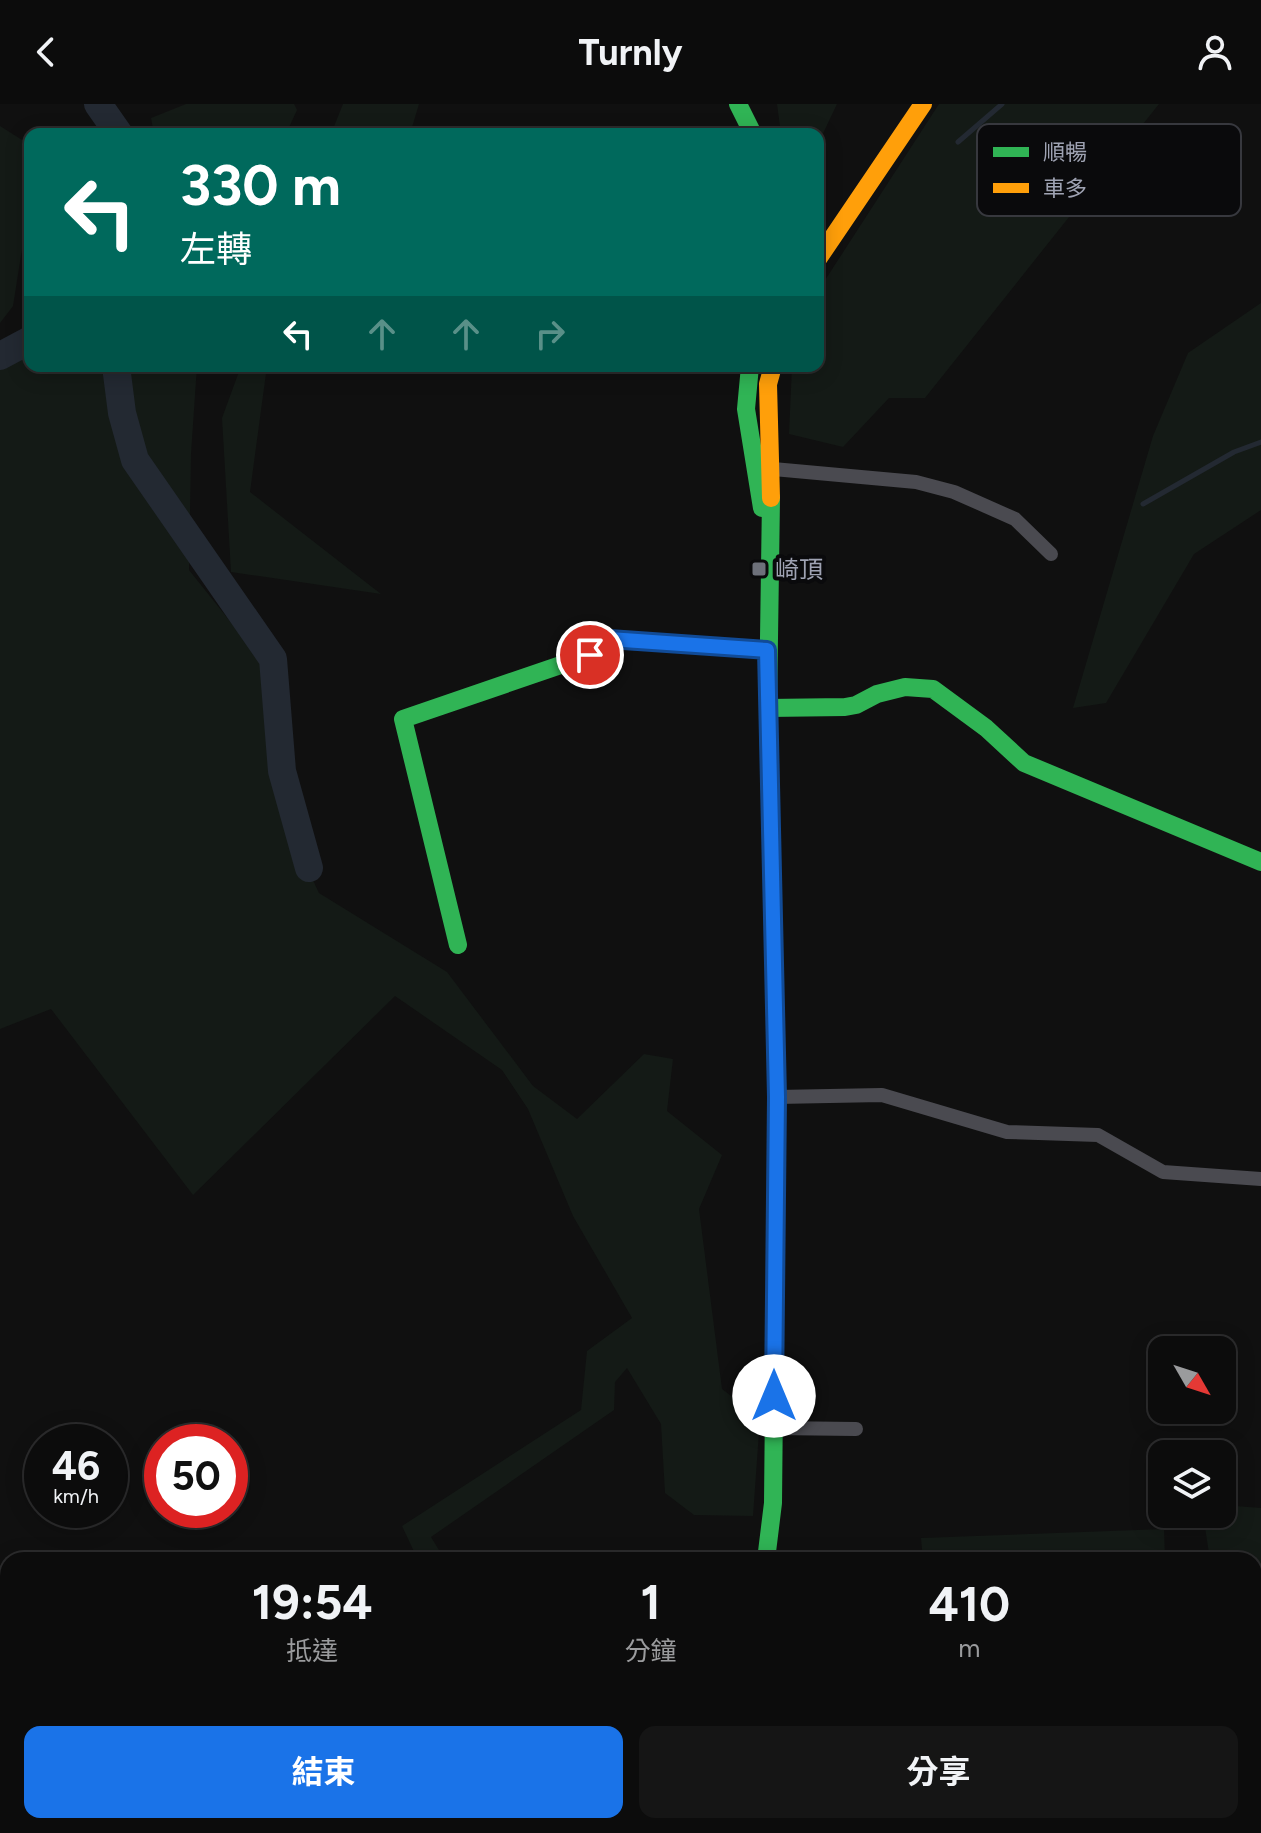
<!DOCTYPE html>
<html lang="zh-TW">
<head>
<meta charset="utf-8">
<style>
  :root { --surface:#0c0c0c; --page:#151515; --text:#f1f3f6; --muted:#9a9b9d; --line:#2c2c2d; --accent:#1a73e8 }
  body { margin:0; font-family:Figtree,"Noto Sans TC",sans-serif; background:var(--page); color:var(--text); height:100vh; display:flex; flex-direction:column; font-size:30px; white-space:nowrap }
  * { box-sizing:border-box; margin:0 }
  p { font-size:26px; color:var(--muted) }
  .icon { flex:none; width:44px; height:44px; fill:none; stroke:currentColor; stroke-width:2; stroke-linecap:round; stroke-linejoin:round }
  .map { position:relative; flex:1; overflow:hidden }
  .details { position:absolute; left:0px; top:1448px; width:1262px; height:282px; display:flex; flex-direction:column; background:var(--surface); border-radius:24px 24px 0 0; box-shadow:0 4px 20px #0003,0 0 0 2px var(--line) }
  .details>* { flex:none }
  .hud { position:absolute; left:24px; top:24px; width:800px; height:244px; border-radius:16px; box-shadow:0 4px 20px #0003,0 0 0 2px var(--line); background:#00695c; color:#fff; overflow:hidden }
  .needle { width:52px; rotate:129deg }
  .controls { position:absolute; left:1148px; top:1232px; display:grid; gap:16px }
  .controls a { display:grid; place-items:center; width:88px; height:88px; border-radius:16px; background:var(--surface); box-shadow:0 4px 20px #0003,0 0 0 2px var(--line); font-size:40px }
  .speed { position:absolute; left:24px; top:1320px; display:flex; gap:16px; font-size:40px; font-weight:700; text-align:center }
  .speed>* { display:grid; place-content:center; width:104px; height:104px; border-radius:50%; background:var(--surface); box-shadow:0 4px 20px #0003,0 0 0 2px var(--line); line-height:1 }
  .speed small { font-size:20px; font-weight:400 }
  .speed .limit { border:12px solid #d22; background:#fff; color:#111 }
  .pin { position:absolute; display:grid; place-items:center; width:68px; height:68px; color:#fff; margin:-34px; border:4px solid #fff; border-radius:50%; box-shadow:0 2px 8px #0007 }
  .me { position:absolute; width:88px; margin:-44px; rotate:0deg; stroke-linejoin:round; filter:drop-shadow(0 0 6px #0008) }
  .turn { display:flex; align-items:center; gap:28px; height:168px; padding:0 24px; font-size:36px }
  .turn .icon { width:104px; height:104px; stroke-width:2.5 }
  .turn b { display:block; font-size:56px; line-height:68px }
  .lanes { display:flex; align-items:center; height:76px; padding:0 24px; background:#0003; justify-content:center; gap:40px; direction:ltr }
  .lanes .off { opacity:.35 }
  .eta { display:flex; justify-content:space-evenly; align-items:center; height:136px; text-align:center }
  .eta b { font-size:48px; font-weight:700; line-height:56px }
  .primary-button { display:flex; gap:16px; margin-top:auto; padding:16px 24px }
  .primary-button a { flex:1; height:92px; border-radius:16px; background:var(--accent); color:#fff; font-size:32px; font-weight:700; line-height:92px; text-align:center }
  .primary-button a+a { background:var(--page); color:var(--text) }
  header { display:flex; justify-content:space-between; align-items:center; height:104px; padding:0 24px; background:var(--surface); font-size:36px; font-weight:700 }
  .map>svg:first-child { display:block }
  .green { fill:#141a16 }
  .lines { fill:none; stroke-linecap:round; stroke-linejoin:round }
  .stream { stroke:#232932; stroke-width:5 }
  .river { stroke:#232932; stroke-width:28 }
  .street { stroke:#4a4a50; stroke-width:14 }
  .fast { stroke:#30b455; stroke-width:18 }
  .slow { stroke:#ff9f0a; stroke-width:18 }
  .route-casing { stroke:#114b97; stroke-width:20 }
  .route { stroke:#1a73e8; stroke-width:14 }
  .poi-dot { fill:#6d707a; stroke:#0a0a0c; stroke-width:3 }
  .labels { text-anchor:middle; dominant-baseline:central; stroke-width:8; stroke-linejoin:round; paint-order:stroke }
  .poi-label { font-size:24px; fill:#9fa3b3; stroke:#0a0a0c; text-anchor:start }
  .key { fill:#0a0a0c; stroke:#37383e; stroke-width:2 }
  .key-label { font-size:22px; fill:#9fa3b3 }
</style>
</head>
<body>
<header><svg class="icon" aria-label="back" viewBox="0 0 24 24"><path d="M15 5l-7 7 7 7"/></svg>Turnly<svg class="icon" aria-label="person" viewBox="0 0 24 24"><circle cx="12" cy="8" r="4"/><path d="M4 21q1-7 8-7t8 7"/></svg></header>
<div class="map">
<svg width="1261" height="1729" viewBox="0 0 1261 1729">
  <rect width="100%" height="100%" fill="#101010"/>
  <!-- green -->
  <g class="green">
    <path d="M186 0H294L297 6 286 30H154L151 14Z"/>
    <path d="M343 0H419L410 30H331Z"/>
    <path d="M777 0H837L818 40V30H781Z"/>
    <path d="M939 0H1159L925 294H889L843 343 789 330 792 262H818V187Z"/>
    <path d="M0 22 30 41V95L13 202 0 219Z"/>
    <path d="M1261 199V406L1194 450 1106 599 1073 604 1153 332 1188 249Z"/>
    <path d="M30 228V262H197L191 350 189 466 265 561 283 713 319 789 447 868 533 982 577 1015 644 950 673 955 667 1007 722 1051 699 1105 722 1285 760 1314 753 1412 694 1411 665 1389 661 1320 627 1264 615 1278 614 1306 431 1433 445 1456H418L402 1422 581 1306 587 1247 632 1214 573 1112 528 1005 502 966 395 892 193 1091 51 905 0 925V254Z"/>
    <path d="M241 262H267L250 388 381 490 231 468 222 314Z"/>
    <path d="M1222 1401 1261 1404V1518L1254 1517V1456H1210L1203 1410H1222Z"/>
    <path d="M1164 1425 1165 1456H923L921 1434Z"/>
  </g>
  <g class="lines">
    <!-- stream -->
    <g class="stream">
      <path d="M958 38 1002 0"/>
      <path d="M1143 400 1234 348 1261 338"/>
    </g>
    <!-- river -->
    <g class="river">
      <path d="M98 0 119 30"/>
      <path d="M0 252 30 236"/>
      <path d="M116 262 122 309 135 356 273 555 282 667 309 764"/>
    </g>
    <!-- street -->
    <g class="street">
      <path d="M762 364 916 378 954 388 1015 415 1051 450"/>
      <path d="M777 993 882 991 1007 1028 1098 1031 1163 1068 1261 1075"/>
      <path d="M774 1324 856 1325"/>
      <path d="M1059 1722 1064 1729"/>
      <path d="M854 1729 859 1722"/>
    </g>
    <!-- fast -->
    <g class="fast">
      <path d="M738 0 753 30"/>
      <path d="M750 262 746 305 762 404"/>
      <path d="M768 604 845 603 856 601 877 590 905 583 933 585 986 624 1024 659 1261 758"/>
      <path d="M458 841 403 615 590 551 609 535 767 546"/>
      <path d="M766 1456 773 1399 777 993 768 604 771 394"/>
      <path d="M670 1729 676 1722"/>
    </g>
    <!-- slow -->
    <g class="slow">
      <path d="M818 155 923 0"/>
      <path d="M771 394 768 280 773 262"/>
    </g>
  </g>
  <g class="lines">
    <!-- route casing -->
    <g class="route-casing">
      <path id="route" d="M590 551 609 535 767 546 777 993 774 1292"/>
    </g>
    <!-- route -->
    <use href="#route" class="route"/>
  </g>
  <!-- markers -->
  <rect class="poi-dot" x="751" y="457" width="16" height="16" rx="4"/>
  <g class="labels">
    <!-- poi labels -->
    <g class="poi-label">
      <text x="775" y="465">崎頂</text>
    </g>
  </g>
  <!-- legend -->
  <rect x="977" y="20" width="264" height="92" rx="12" class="key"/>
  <rect x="993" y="43" width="36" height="10" fill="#30b455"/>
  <rect x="993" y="79" width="36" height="10" fill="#ff9f0a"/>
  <g class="key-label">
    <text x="1043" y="56">順暢</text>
    <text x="1043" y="92">車多</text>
  </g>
</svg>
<div class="controls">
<a><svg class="needle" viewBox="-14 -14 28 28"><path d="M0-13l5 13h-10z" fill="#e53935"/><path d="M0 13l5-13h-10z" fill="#9a9b9d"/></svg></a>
<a><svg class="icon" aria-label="layers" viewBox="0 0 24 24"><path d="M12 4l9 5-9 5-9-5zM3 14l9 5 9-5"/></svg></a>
</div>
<div class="speed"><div>46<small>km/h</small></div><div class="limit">50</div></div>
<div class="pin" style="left:590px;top:551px;background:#d93025"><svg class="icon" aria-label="arrive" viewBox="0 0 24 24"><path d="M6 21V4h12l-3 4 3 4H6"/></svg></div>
<svg class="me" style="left:774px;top:1292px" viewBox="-20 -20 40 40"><circle r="19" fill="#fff"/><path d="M0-13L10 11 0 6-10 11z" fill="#1a73e8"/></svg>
<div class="hud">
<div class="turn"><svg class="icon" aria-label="left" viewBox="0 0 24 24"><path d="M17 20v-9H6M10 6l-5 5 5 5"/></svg><div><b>330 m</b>左轉</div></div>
<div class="lanes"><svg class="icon" aria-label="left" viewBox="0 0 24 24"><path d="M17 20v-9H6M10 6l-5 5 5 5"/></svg><svg class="icon off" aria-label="ahead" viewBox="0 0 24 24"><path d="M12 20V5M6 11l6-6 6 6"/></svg><svg class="icon off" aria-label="ahead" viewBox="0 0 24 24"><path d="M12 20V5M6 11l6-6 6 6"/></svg><svg class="icon off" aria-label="right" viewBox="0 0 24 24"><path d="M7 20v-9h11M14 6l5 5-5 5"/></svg></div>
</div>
<section class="details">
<div class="eta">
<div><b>19:54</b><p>抵達</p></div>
<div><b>1</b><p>分鐘</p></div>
<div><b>410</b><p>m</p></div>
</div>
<div class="primary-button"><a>結束</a><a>分享</a></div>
</section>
</div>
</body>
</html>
